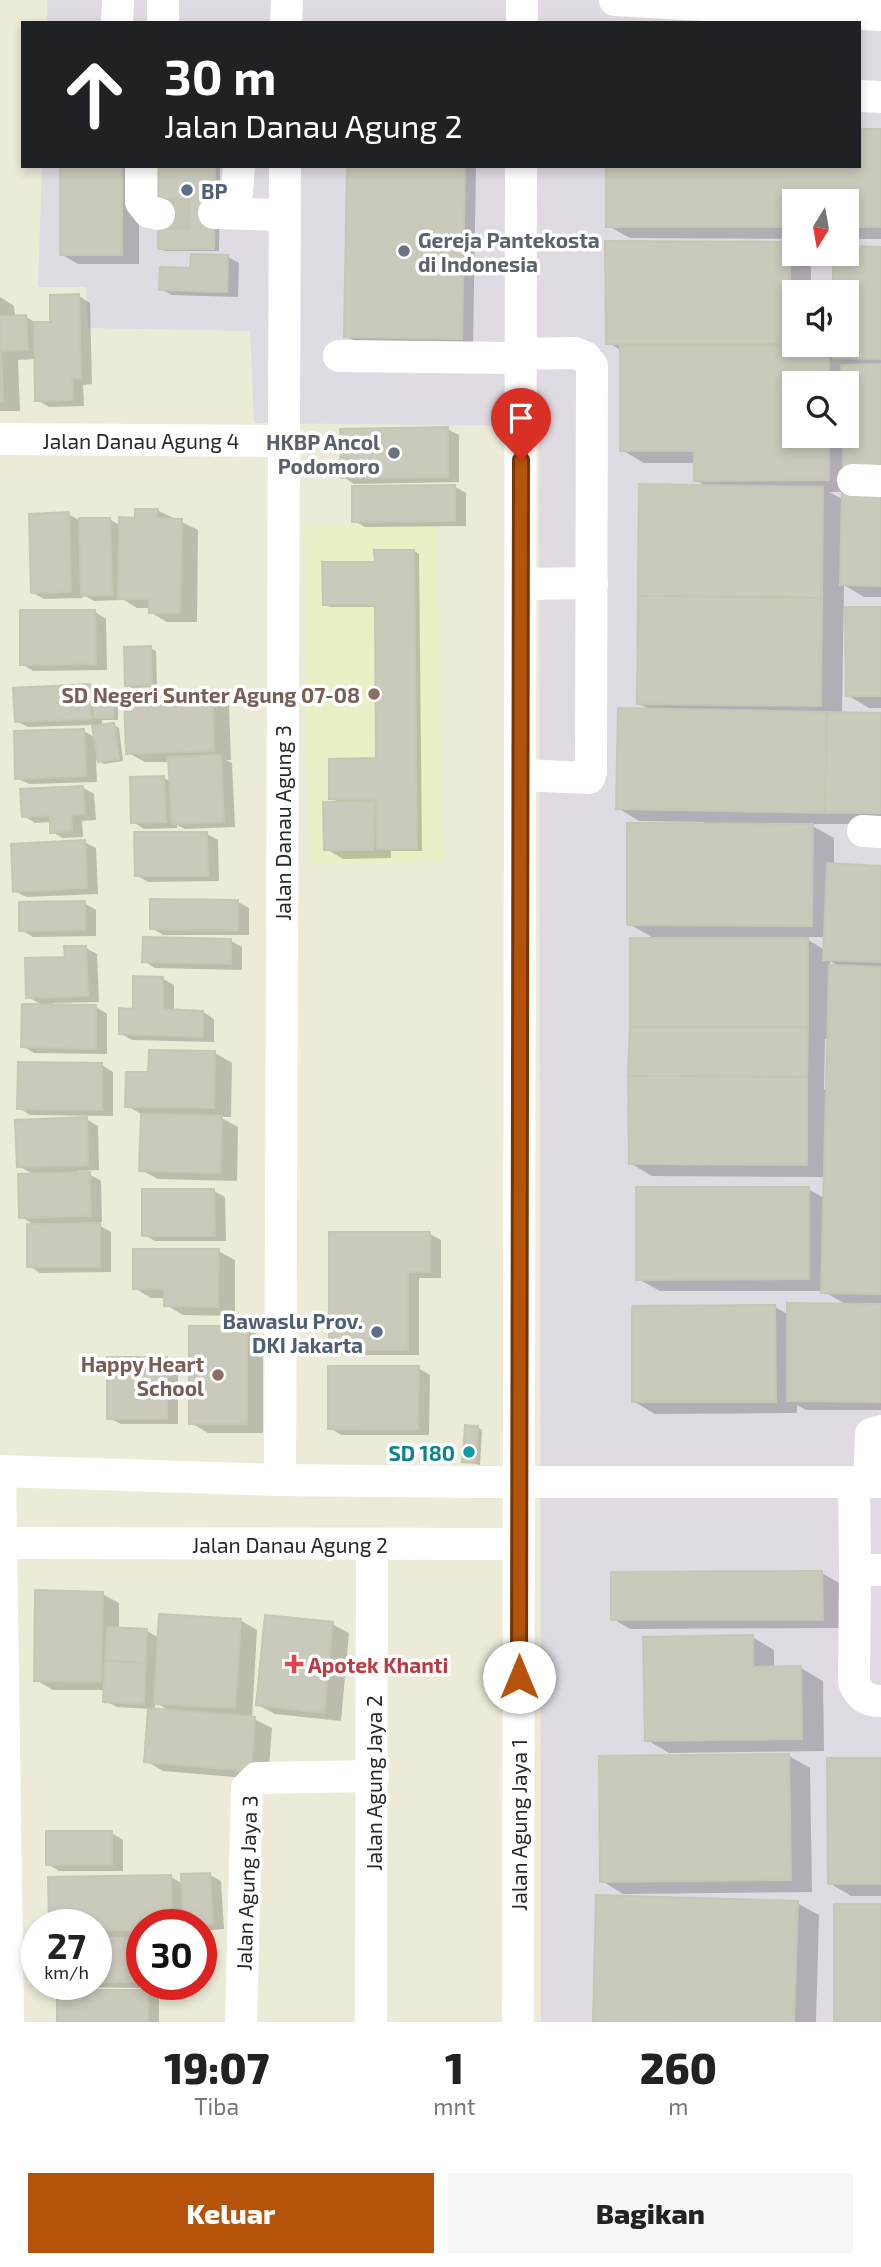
<!DOCTYPE html>
<html lang="id">
<head>
<meta charset="utf-8">
<style>
  :root { --surface:#fff; --page:#f6f6f6; --text:#222; --muted:#767676; --accent:#b45309 }
  body { margin:0; font-family:"Exo 2",sans-serif; background:var(--page); color:var(--text); height:100vh; display:flex; flex-direction:column; font-size:26px; white-space:nowrap }
  * { box-sizing:border-box; margin:0 }
  p { font-size:23px; color:var(--muted) }
  .icon { flex:none; width:38px; height:38px; fill:none; stroke:currentColor; stroke-width:2; stroke-linecap:round; stroke-linejoin:round }
  .map { position:relative; height:2022px; overflow:hidden }
  .drawer { display:flex; flex-direction:column; background:var(--surface); flex:1 }
  .drawer>* { flex:none }
  .guide { position:absolute; left:21px; top:21px; width:840px; height:147px; border-radius:0px; box-shadow:0 4px 10px #0003; background:#202124; color:#fff; overflow:hidden }
  .needle { width:46px; rotate:191deg }
  .tools { position:absolute; left:782px; top:189px; display:grid; gap:14px }
  .tools a { display:grid; place-items:center; width:77px; height:77px; border-radius:0px; background:var(--surface); box-shadow:0 4px 10px #0003; font-size:35px }
  .speed { position:absolute; left:21px; top:1909px; display:flex; gap:14px; font-size:35px; font-weight:700; text-align:center }
  .speed>* { display:grid; place-content:center; width:91px; height:91px; border-radius:50%; background:var(--surface); box-shadow:0 4px 10px #0003; line-height:1 }
  .speed small { font-size:18px; font-weight:400 }
  .speed .limit { border:10px solid #d22; background:#fff; color:#111 }
  .pin { position:absolute; display:grid; place-items:center; width:60px; height:60px; color:#fff; margin:-72px -30px; border-radius:50% 50% 50% 0; rotate:-45deg; box-shadow:0 0 7px #0007 }
  .pin .icon { rotate:45deg }
  .me { position:absolute; width:77px; margin:-38px; rotate:0deg; stroke-linejoin:round; filter:drop-shadow(0 0 5px #0008) }
  .turn { display:flex; align-items:center; gap:24px; height:147px; padding:0 28px; font-size:32px }
  .turn .icon { width:91px; height:91px; stroke-width:2.5 }
  .turn b { display:block; font-size:49px; line-height:60px }
  .eta { display:flex; justify-content:space-evenly; align-items:center; height:119px; text-align:center }
  .eta b { font-size:42px; font-weight:800; line-height:49px }
  .primary-button { display:flex; gap:14px; margin-top:auto; padding:14px 28px }
  .primary-button a { flex:1; height:80px; border-radius:0px; background:var(--accent); color:#fff; font-size:28px; font-weight:800; line-height:80px; text-align:center }
  .primary-button a+a { background:var(--page); color:var(--text) }
  .map>svg:first-child { display:block }
  .industrial { fill:#e0dae3; fill-rule:evenodd }
  .education { fill:#ebefc6 }
  .shadow { fill:#0003; fill-rule:evenodd }
  .building { fill:#c9cabb; stroke:#c6c7b2; stroke-width:2 }
  .lines { fill:none; stroke-linecap:round; stroke-linejoin:round }
  .minor-tunnel { stroke:#c5c4b5; stroke-width:32; stroke-dasharray:32 16; stroke-linecap:butt }
  .minor { stroke:#fff; stroke-width:32 }
  .route-casing { stroke:#753606; stroke-width:18 }
  .route { stroke:#b45309; stroke-width:12 }
  .service-dot { fill:#5c6f8a; stroke:#fff; stroke-width:2.5 }
  .worship-dot { fill:#6b7280; stroke:#fff; stroke-width:2.5 }
  .education-dot { fill:#8d6e63; stroke:#fff; stroke-width:2.5 }
  .culture-dot { fill:#0f9aa8; stroke:#fff; stroke-width:2.5 }
  .health-dot { fill:#e0444e; stroke:#fff; stroke-width:2.5 }
  .labels { text-anchor:middle; dominant-baseline:central; stroke-width:7; stroke-linejoin:round; paint-order:stroke }
  .service-label { font-size:21px; font-weight:bold; fill:#4e5e75; stroke:#fff; text-anchor:start }
  .worship-label { font-size:21px; font-weight:bold; fill:#5b616d; stroke:#fff; text-anchor:start }
  .street-label { font-size:21px; fill:#282828; stroke:#fff }
  .education-label { font-size:21px; font-weight:bold; fill:#785e54; stroke:#fff; text-anchor:end }
  .culture-label { font-size:21px; font-weight:bold; fill:#0d838f; stroke:#fff; text-anchor:end }
  .health-label { font-size:21px; font-weight:bold; fill:#be3a42; stroke:#fff; text-anchor:start }
</style>
</head>
<body>
<div class="map">
<svg width="881" height="2022" viewBox="0 0 881 2022">
  <rect width="100%" height="100%" fill="#ecebd8"/>
  <!-- industrial -->
  <path class="industrial" d="M47 0H881V2022H541L539 426 254 423 250 331 88 328 86 287H38L42 166H859V23H47ZM794 201H847V254H794ZM794 292H847V345H794ZM794 383H847V436H794Z"/>
  <!-- education -->
  <path class="education" d="M437 525 443 862 310 863 304 526Z"/>
  <!-- shadow -->
  <g class="shadow">
    <path d="M881 131V239H847V201H794V239L630 238 608 226 859 166Z"/>
    <path d="M61 166H139V264H78L61 254Z"/>
    <path d="M161 166H220L219 251H165L160 248Z"/>
    <path d="M349 166H476L473 345 357 342 346 336Z"/>
    <path d="M789 244 794 247V254H807L811 256V292H794V345H811V348H828L834 351V345H847V292H834L835 254H847V248H881V597H864L844 585 842 715 881 716V824H809L834 838V865L881 867V1410H806L797 1405V1413L655 1414 633 1401 775 1307 789 1315 847 1305 823 1291H660L638 1279 808 1189 826 1199V1177L652 1176 630 1163 655 939 629 924 704 825 705 822 639 821 618 808 651 710 638 703 707 487 696 480 695 463H644L622 450V351L607 342ZM794 383H847V436H794ZM829 492H844V500ZM803 937H826L825 950ZM830 961 841 968 830 967ZM825 1039H829L828 1091 824 1089Z"/>
    <path d="M228 257 239 263 238 297 172 295 161 289 192 269Z"/>
    <path d="M79 296 90 303 92 384 83 385 84 406 49 407 37 400 36 359 18 360 20 411H0V297L14 306 15 317H26L38 324H52Z"/>
    <path d="M447 429 459 435V482L354 484 343 477Z"/>
    <path d="M454 486 466 493V526L365 527 354 521Z"/>
    <path d="M157 510 198 530 197 622H167L150 612V608H137L124 600 94 601 82 594V598L44 599 32 592 68 514 81 521 109 519 121 526Z"/>
    <path d="M414 551 419 554 422 851H391V858L343 859 326 849 340 803 331 798 378 760 376 607H330L324 604 376 564Z"/>
    <path d="M881 608V708H869L847 695Z"/>
    <path d="M95 612 106 619 107 670 33 671 22 664Z"/>
    <path d="M150 648 156 651 157 687 132 688 127 685Z"/>
    <path d="M89 686 101 693V702H113L118 705V720H102V727L114 725 119 728 123 761 104 764 96 759 97 782 29 784 17 778 84 731 96 738 94 725 28 727 16 721Z"/>
    <path d="M212 696 229 705 231 760H226L232 763 235 827 185 829 177 825V828L144 829 133 822 164 778 171 782 170 762H145L128 753Z"/>
    <path d="M82 787 94 794 96 820 82 821 83 837 63 838 52 832V822L35 823 24 816Z"/>
    <path d="M207 834 218 840 219 881 148 882 136 875Z"/>
    <path d="M84 842 96 848 98 894 26 897 15 891Z"/>
    <path d="M238 902 249 908V935H163L152 928Z"/>
    <path d="M84 903 96 910V936L33 937 21 930Z"/>
    <path d="M231 941 242 947V970L155 968 144 961Z"/>
    <path d="M86 948 97 954 99 1002 53 1003V1006L96 1007 107 1014V1054L34 1053 23 1046 44 1006 28 997 67 959Z"/>
    <path d="M163 979 174 985V1011L203 1012 214 1019V1042L132 1040 120 1033 135 1011Z"/>
    <path d="M215 1053 232 1063 231 1117H220L238 1127 237 1181 158 1179 141 1170 143 1115 127 1106 150 1074Z"/>
    <path d="M102 1065 113 1072V1116L30 1115 19 1108Z"/>
    <path d="M86 1119 98 1126 99 1170 77 1171V1174H89L101 1181 102 1222H94L111 1232V1272L40 1273 29 1266 35 1225 21 1217 35 1175 18 1166Z"/>
    <path d="M214 1191 225 1197 226 1241H155L144 1235Z"/>
    <path d="M430 1234 441 1240V1278H419V1355H342L331 1349Z"/>
    <path d="M218 1251 235 1260V1316L183 1315 166 1305V1298H151L134 1288Z"/>
    <path d="M246 1328 263 1338V1433H208L191 1423Z"/>
    <path d="M167 1359 178 1366V1424H121L109 1418Z"/>
    <path d="M418 1368 430 1375 429 1435H341L330 1428Z"/>
    <path d="M477 1427 482 1430 480 1465 464 1461Z"/>
    <path d="M822 1573 839 1583 840 1628 630 1629 613 1619Z"/>
    <path d="M102 1594 119 1603V1629L147 1631 159 1638 240 1620 257 1630 252 1718 272 1728 268 1780 163 1771 146 1761 150 1709 117 1707 105 1701 106 1690H53L36 1680ZM155 1702 163 1707 171 1711 155 1710Z"/>
    <path d="M332 1624 349 1633 341 1721 275 1714 258 1705Z"/>
    <path d="M752 1637 774 1650V1668H801L823 1681 824 1751 669 1753 647 1740Z"/>
    <path d="M789 1756 810 1768 812 1892 623 1894 602 1881Z"/>
    <path d="M881 1760V1896H851L829 1883Z"/>
    <path d="M112 1833 123 1840V1871H59L48 1864Z"/>
    <path d="M210 1875 221 1881 224 1929 201 1931V1925H142V1939H138L142 1941V1944H139V1988L73 1987 68 1984H96V1925H50L171 1877 183 1884Z"/>
    <path d="M797 1903 819 1915 816 2022H599L595 2020Z"/>
    <rect x="142" y="1984" width="10" height="4"/>
    <path d="M147 1991 159 1998V2022H59Z"/>
  </g>
  <!-- building -->
  <g class="building">
    <path d="M859 129H881V227H847V201H794V227H606V166H859Z"/>
    <rect x="60" y="166" width="62" height="89"/>
    <path d="M159 166H215L214 249H158Z"/>
    <path d="M347 166H465L462 339 344 337Z"/>
    <path d="M605 241 790 242V344H606Z"/>
    <path d="M847 246 881 247V359L833 358V345H847V292H833V254H847Z"/>
    <path d="M191 254 228 255 227 292 159 290 160 267 190 268Z"/>
    <path d="M79 294 81 378 72 379 73 400 35 401 34 322H50V295Z"/>
    <path d="M26 315 28 350 1 351 3 402H0V316Z"/>
    <path d="M620 346H829V383H794V436H829V480L694 481V451H620Z"/>
    <path d="M881 364V478H843V436H847V383H842L841 365Z"/>
    <path d="M448 427V477L341 478 340 429Z"/>
    <path d="M639 484 823 487 822 598 638 596Z"/>
    <path d="M455 485V521L352 522V486Z"/>
    <path d="M842 486 881 487V586L840 585Z"/>
    <path d="M135 509H158L157 518 182 519 180 613H149V599H118L119 517 135 518Z"/>
    <path d="M69 512 71 592 31 593 29 514Z"/>
    <path d="M79 518H110L112 595 81 596Z"/>
    <path d="M374 550H414L417 849H377L376 799H329V759L376 758 375 605H323L322 562H375Z"/>
    <path d="M638 596 822 598 821 706 637 704Z"/>
    <path d="M845 607H881V696H846Z"/>
    <path d="M20 610H95L96 664 20 665Z"/>
    <path d="M151 646 152 685 125 686 124 647Z"/>
    <path d="M90 684 91 719 15 722 13 688Z"/>
    <path d="M212 694 214 751 126 754 124 697Z"/>
    <rect x="94" y="700" width="19" height="18"/>
    <path d="M618 708 827 712 825 813 616 809Z"/>
    <path d="M827 712 881 713V813H825Z"/>
    <path d="M114 723 119 759 98 762 92 726Z"/>
    <path d="M84 729 86 776 15 779 14 731Z"/>
    <path d="M221 755 224 822 172 824 168 757Z"/>
    <path d="M164 776 166 822 131 823 130 777Z"/>
    <path d="M83 786 85 814 71 815 72 831 50 833V816L22 817 20 789Z"/>
    <path d="M374 801V850H324L323 802Z"/>
    <path d="M627 823 813 824 812 926 627 925Z"/>
    <path d="M134 832H207L208 876H135Z"/>
    <path d="M85 840 87 888 13 892 11 844Z"/>
    <path d="M827 863 881 866V962L823 960Z"/>
    <path d="M150 899 238 900V930L150 929Z"/>
    <path d="M85 901V930L19 931V902Z"/>
    <path d="M143 937 231 939V964L142 962Z"/>
    <rect x="630" y="938" width="178" height="89"/>
    <path d="M64 946H86L88 996 26 998 25 958 65 957Z"/>
    <path d="M829 965 881 967V1294L821 1293Z"/>
    <path d="M133 976 163 977V1009L203 1011V1037L119 1034V1008L133 1009Z"/>
    <path d="M22 1004 96 1005V1049L21 1047Z"/>
    <path d="M630 1027H808L807 1077 628 1076Z"/>
    <path d="M149 1050 215 1051 214 1108 125 1107 126 1072H148Z"/>
    <path d="M18 1062 102 1063V1110L17 1109Z"/>
    <path d="M628 1076 807 1077V1165L629 1164Z"/>
    <path d="M141 1114 222 1116 220 1173 139 1171Z"/>
    <path d="M87 1117 88 1165 17 1167 15 1120Z"/>
    <path d="M90 1172 91 1216 19 1218 18 1174Z"/>
    <path d="M636 1187H809V1279L636 1280Z"/>
    <path d="M142 1189H214L215 1236H142Z"/>
    <path d="M100 1223V1267H27V1224Z"/>
    <path d="M329 1232H430V1272H408V1350H329Z"/>
    <path d="M133 1249H219L218 1307 164 1306V1289H133Z"/>
    <path d="M787 1303 881 1304V1402L787 1401Z"/>
    <path d="M775 1305 776 1402H632V1306Z"/>
    <rect x="189" y="1326" width="58" height="98"/>
    <rect x="107" y="1357" width="60" height="62"/>
    <path d="M328 1366H419L418 1430 328 1429Z"/>
    <path d="M465 1425 478 1426 477 1441H464Z"/>
    <path d="M464 1441H477L475 1463 462 1462Z"/>
    <path d="M822 1571 823 1620H611V1572Z"/>
    <path d="M35 1590 103 1592 101 1682 34 1681Z"/>
    <path d="M159 1614 241 1619 235 1708 154 1704Z"/>
    <path d="M265 1615 333 1622 324 1713 256 1705Z"/>
    <path d="M107 1627 147 1629 146 1663 105 1661Z"/>
    <path d="M753 1635V1667L801 1666 802 1739 645 1741 643 1637Z"/>
    <path d="M105 1661 146 1663 144 1704 103 1702Z"/>
    <path d="M148 1708 255 1717 251 1771 144 1762Z"/>
    <path d="M789 1754 791 1880 600 1882 599 1756Z"/>
    <path d="M827 1758H881V1884H828Z"/>
    <rect x="46" y="1831" width="66" height="34"/>
    <path d="M210 1873 213 1924 184 1925 181 1874Z"/>
    <path d="M171 1875 172 1925H142V1930H96V1925H49L48 1877Z"/>
    <path d="M596 1895 798 1901 794 2022 593 2021Z"/>
    <rect x="834" y="1904" width="47" height="118"/>
    <rect x="96" y="1938" width="45" height="44"/>
    <rect x="57" y="1990" width="91" height="32"/>
  </g>
  <g class="lines">
    <!-- minor-tunnel -->
    <path class="minor-tunnel" d="M159 214 214 213"/>
    <!-- minor -->
    <g class="minor">
      <path d="M163 0V23"/>
      <path d="M615 0 881 15"/>
      <path d="M117 23 118 0"/>
      <path d="M286 23 287 0"/>
      <path d="M522 23V0"/>
      <path d="M859 96 881 97"/>
      <path d="M141 166V202L149 212 159 214"/>
      <path d="M227 212 236 202 239 166"/>
      <path d="M214 213 284 215"/>
      <path d="M339 356 521 358"/>
      <path d="M0 439 282 441"/>
      <path d="M853 480 881 481"/>
      <path d="M521 584 592 583"/>
      <path d="M520 775 589 778 591 772 592 366 585 357 575 353 521 354"/>
      <path d="M863 831 881 832"/>
      <path d="M0 1471 280 1480 475 1482H881"/>
      <path d="M0 1471 8 2022"/>
      <path d="M280 1480 285 166"/>
      <path d="M869 1482 871 1434 881 1431"/>
      <path d="M854 1483 855 1570"/>
      <path d="M0 1543 519 1544"/>
      <path d="M881 1570H855L854 1682C859 1696 867 1701 881 1701"/>
      <path d="M241 2022 247 1788 257 1778 373 1776"/>
      <path d="M371 2022 372 1544"/>
      <path d="M518 2022 521 166"/>
    </g>
  </g>
  <g class="lines">
    <!-- route casing -->
    <g class="route-casing">
      <path id="route" d="M519 1677 521 460"/>
    </g>
    <!-- route -->
    <use href="#route" class="route"/>
  </g>
  <!-- markers -->
  <g class="service-dot">
    <circle cx="187" cy="190" r="7"/>
    <circle cx="377" cy="1332" r="7"/>
  </g>
  <g class="worship-dot">
    <circle cx="404" cy="251" r="7"/>
    <circle cx="394" cy="453" r="7"/>
  </g>
  <g class="education-dot">
    <circle cx="374" cy="694" r="7"/>
    <circle cx="218" cy="1375" r="7"/>
  </g>
  <circle class="culture-dot" cx="469" cy="1452" r="7"/>
  <path class="health-dot" d="M290.5 1653.5h7v7h7v7h-7v7h-7v-7h-7v-7h7z"/>
  <g class="labels">
    <!-- service labels -->
    <g class="service-label">
      <text x="201" y="190">BP</text>
      <text x="363" y="1320" text-anchor="end">Bawaslu Prov.<tspan x="363" dy="24">DKI Jakarta</tspan></text>
    </g>
    <!-- worship labels -->
    <g class="worship-label">
      <text x="418" y="239">Gereja Pantekosta<tspan x="418" dy="24">di Indonesia</tspan></text>
      <text x="380" y="441" text-anchor="end">HKBP Ancol<tspan x="380" dy="24">Podomoro</tspan></text>
    </g>
    <!-- street labels -->
    <g class="street-label">
      <text x="141" y="440">Jalan Danau Agung 4</text>
      <text transform="translate(282 823) rotate(-90)">Jalan Danau Agung 3</text>
      <text x="290" y="1544">Jalan Danau Agung 2</text>
      <text transform="translate(373 1783) rotate(-90)">Jalan Agung Jaya 2</text>
      <text transform="translate(518 1825) rotate(-90)">Jalan Agung Jaya 1</text>
      <text transform="translate(246 1883) rotate(-88)">Jalan Agung Jaya 3</text>
    </g>
    <!-- education labels -->
    <g class="education-label">
      <text x="360" y="694">SD Negeri Sunter Agung 07-08</text>
      <text x="204" y="1363">Happy Heart<tspan x="204" dy="24">School</tspan></text>
    </g>
    <!-- culture labels -->
    <g class="culture-label">
      <text x="455" y="1452">SD 180</text>
    </g>
    <!-- health labels -->
    <g class="health-label">
      <text x="308" y="1664">Apotek Khanti</text>
    </g>
  </g>
</svg>
<div class="tools">
<a><svg class="needle" viewBox="-14 -14 28 28"><path d="M0-13l5 13h-10z" fill="#e53935"/><path d="M0 13l5-13h-10z" fill="#767676"/></svg></a>
<a><svg class="icon" aria-label="sound" viewBox="0 0 24 24"><path d="M4 9h4l5-4v14l-5-4H4zM17 9q2 3 0 6"/></svg></a>
<a><svg class="icon" aria-label="search" viewBox="0 0 24 24"><circle cx="10" cy="10" r="6"/><path d="M15 15l6 6"/></svg></a>
</div>
<div class="speed"><div>27<small>km/h</small></div><div class="limit">30</div></div>
<div class="pin" style="left:521px;top:460px;background:#d93025"><svg class="icon" aria-label="arrive" viewBox="0 0 24 24"><path d="M6 21V4h12l-3 4 3 4H6"/></svg></div>
<svg class="me" style="left:519px;top:1677px" viewBox="-20 -20 40 40"><circle r="19" fill="#fff"/><path d="M0-13L10 11 0 6-10 11z" fill="#b45309"/></svg>
<div class="guide">
<div class="turn"><svg class="icon" aria-label="ahead" viewBox="0 0 24 24"><path d="M12 20V5M6 11l6-6 6 6"/></svg><div><b>30 m</b>Jalan Danau Agung 2</div></div>
</div>
</div>
<section class="drawer">
<div class="eta">
<div><b>19:07</b><p>Tiba</p></div>
<div><b>1</b><p>mnt</p></div>
<div><b>260</b><p>m</p></div>
</div>
<div class="primary-button"><a>Keluar</a><a>Bagikan</a></div>
</section>
</body>
</html>
